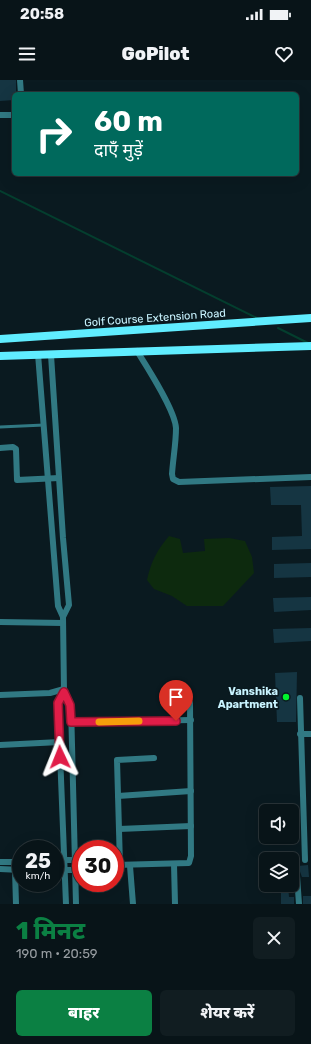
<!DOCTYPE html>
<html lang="hi">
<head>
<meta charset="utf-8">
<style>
  :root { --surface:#081418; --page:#111d21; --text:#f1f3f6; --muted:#989ea2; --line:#293337; --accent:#0b8043 }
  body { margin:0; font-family:Rubik,"Noto Sans Devanagari",sans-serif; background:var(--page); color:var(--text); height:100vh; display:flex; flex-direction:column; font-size:15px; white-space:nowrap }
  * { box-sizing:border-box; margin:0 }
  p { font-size:13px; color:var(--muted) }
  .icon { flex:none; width:22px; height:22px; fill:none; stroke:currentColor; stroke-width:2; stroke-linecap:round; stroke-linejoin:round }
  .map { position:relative; height:824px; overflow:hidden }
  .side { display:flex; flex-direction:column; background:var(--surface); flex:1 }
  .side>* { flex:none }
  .hud { position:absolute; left:12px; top:12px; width:287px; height:84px; border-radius:6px; box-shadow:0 4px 16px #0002,0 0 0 1px var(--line); background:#00695c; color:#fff; overflow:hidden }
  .tools { position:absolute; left:259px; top:724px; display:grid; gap:8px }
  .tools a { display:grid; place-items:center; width:40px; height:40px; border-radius:6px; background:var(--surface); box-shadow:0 4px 16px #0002,0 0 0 1px var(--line); font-size:20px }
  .speed { position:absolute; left:12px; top:760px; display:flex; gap:8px; font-size:20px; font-weight:700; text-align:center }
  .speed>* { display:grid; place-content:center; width:52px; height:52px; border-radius:50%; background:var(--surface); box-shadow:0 4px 16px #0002,0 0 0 1px var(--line); line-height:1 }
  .speed small { font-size:10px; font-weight:400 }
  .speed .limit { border:6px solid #d22; background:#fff; color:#111 }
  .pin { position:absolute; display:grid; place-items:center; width:34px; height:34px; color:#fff; margin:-41px -17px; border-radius:50% 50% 50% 0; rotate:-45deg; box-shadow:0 0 4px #0007 }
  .pin .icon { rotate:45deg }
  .me { position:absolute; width:44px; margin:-22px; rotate:358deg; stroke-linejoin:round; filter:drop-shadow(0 0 3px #0008) }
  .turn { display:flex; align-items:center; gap:14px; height:84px; padding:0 16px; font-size:18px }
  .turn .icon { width:52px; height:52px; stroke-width:2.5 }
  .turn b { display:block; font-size:28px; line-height:34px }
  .round { display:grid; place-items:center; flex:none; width:42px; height:42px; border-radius:6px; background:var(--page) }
  .head { display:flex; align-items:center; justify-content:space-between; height:68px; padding:0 16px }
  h1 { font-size:24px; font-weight:800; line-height:30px; color:var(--accent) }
  .button { display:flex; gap:8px; margin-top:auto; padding:8px 16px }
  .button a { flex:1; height:46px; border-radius:6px; background:var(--accent); color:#fff; font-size:16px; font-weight:800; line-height:46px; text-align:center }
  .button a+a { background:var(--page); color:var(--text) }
  .status { display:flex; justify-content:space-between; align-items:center; height:28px; padding:0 20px; background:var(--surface); direction:ltr }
  .status svg { height:11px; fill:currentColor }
  header { display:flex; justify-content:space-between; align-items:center; height:52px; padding:0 16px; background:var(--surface); font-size:18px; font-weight:800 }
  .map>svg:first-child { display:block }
  .green { fill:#0d2a0e }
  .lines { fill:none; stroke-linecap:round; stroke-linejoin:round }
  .stream { stroke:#043e2e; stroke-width:2 }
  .building { fill:#153542 }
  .service { stroke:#317983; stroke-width:3 }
  .minor { stroke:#317983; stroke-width:6 }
  .secondary { stroke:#60edff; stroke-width:8 }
  .route-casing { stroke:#92132f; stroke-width:10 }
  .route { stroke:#e11d48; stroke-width:7 }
  .slow { stroke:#f59e0b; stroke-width:7 }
  .poi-dot { fill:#00f42d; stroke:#0a1a20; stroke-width:1.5 }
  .labels { text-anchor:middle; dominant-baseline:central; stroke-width:3.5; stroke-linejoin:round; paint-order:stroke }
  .street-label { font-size:11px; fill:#c9f4ff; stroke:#0a1a20 }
  .poi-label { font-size:11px; font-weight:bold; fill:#c9f4ff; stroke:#0a1a20; text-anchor:end }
</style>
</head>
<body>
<div class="status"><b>20:58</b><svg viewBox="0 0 49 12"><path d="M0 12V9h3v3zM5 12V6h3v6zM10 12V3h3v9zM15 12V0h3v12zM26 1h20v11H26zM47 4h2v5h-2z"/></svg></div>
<header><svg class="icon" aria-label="menu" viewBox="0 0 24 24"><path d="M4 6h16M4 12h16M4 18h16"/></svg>GoPilot<svg class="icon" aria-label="heart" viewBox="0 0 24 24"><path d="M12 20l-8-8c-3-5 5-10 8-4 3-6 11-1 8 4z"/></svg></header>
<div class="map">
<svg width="311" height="824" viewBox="0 0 311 824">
  <rect width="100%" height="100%" fill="#0a1a20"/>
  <!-- green -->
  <path class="green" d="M169 456 180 459 183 473 205 471 204 459 229 458 245 461 252 477 254 493 223 526H187L172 516 154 509 147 500C151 482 157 470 169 456Z"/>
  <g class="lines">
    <!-- stream -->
    <g class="stream">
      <path d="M0 111 259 239"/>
      <path d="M278 248 308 263"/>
    </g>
  </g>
  <!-- building -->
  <g class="building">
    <path d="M0 0H16V14H14V20L0 21Z"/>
    <path d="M311 406V469L272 470V457L302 456 301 425H271L270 407Z"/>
    <path d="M311 483V497L274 498V484Z"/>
    <path d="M311 517V530L274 532 273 518Z"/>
    <path d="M311 548V561L274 563 273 549Z"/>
    <path d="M297 592 296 642H277L275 593Z"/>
    <path d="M308 785 309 797H302L298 786Z"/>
    <path d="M281 805H288L289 817H294V824H281Z"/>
    <rect x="303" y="816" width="8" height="8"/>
  </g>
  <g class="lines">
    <!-- service -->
    <path class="service" d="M0 347 44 345"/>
    <!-- minor -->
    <g class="minor">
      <path d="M20 0 21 14"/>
      <path d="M0 35H14"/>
      <path d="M137 271C147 287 175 330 176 348 176 363 173 379 172 394L173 399 179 402 311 397"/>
      <path d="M38 274 58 526 63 537 64 612 71 625 76 824"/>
      <path d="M51 275 63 458 69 525 63 537"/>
      <path d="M0 368 13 367 16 369 17 400 59 398"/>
      <path d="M0 542 63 543"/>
      <path d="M64 612 58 623 66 824"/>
      <path d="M0 615 50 613 64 609"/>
      <path d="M300 618 305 780"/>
      <path d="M71 642 191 640"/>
      <path d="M300 654H311"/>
      <path d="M0 665 60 662"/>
      <path d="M118 716 191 711"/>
      <path d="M119 749 191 746"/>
      <path d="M55 780H73L81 786"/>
      <path d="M0 782H21"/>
      <path d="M174 784 175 824"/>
      <path d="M115 785 189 783 191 776 190 623"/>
      <path d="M120 785 117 680 154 678"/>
      <path d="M130 786 133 824"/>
      <path d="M0 789 21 790"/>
      <path d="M15 790 16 824"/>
      <path d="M55 790H75L78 788"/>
      <path d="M297 796 299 824"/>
    </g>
    <!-- secondary -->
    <g class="secondary">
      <path d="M0 259 311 238"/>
      <path d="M0 276 311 266"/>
    </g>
  </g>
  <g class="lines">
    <!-- route casing -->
    <g class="route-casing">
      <path id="route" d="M60 677 58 623 64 612 70 625 71 642 176 641"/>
    </g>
    <!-- route -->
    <use href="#route" class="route"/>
    <!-- slow -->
    <path class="slow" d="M99 642 139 641"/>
  </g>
  <!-- markers -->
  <circle class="poi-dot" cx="286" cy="617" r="4"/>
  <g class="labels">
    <!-- street labels -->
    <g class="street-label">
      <text transform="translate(155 238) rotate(-4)">Golf Course Extension Road</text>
    </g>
    <!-- poi labels -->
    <g class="poi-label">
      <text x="278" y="611">Vanshika<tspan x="278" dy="13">Apartment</tspan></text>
    </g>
  </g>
</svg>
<div class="tools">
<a><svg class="icon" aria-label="sound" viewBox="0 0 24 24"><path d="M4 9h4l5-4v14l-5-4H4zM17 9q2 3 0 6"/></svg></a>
<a><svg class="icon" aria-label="layers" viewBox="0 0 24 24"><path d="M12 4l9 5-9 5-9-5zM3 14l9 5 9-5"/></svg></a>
</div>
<div class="speed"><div>25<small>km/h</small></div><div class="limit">30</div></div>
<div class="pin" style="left:176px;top:641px;background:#d93025"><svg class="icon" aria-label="arrive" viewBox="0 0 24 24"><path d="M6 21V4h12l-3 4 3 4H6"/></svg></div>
<svg class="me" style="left:60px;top:677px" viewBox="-20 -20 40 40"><path d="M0-17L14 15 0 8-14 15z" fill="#e11d48" stroke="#fff" stroke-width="4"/></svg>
<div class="hud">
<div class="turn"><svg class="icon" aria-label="right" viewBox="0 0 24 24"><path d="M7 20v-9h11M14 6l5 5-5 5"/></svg><div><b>60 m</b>दाएँ मुड़ें</div></div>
</div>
</div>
<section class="side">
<div class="head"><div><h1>1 मिनट</h1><p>190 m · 20:59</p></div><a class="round"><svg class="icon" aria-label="close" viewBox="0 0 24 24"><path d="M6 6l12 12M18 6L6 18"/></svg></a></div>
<div class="button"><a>बाहर</a><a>शेयर करें</a></div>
</section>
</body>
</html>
